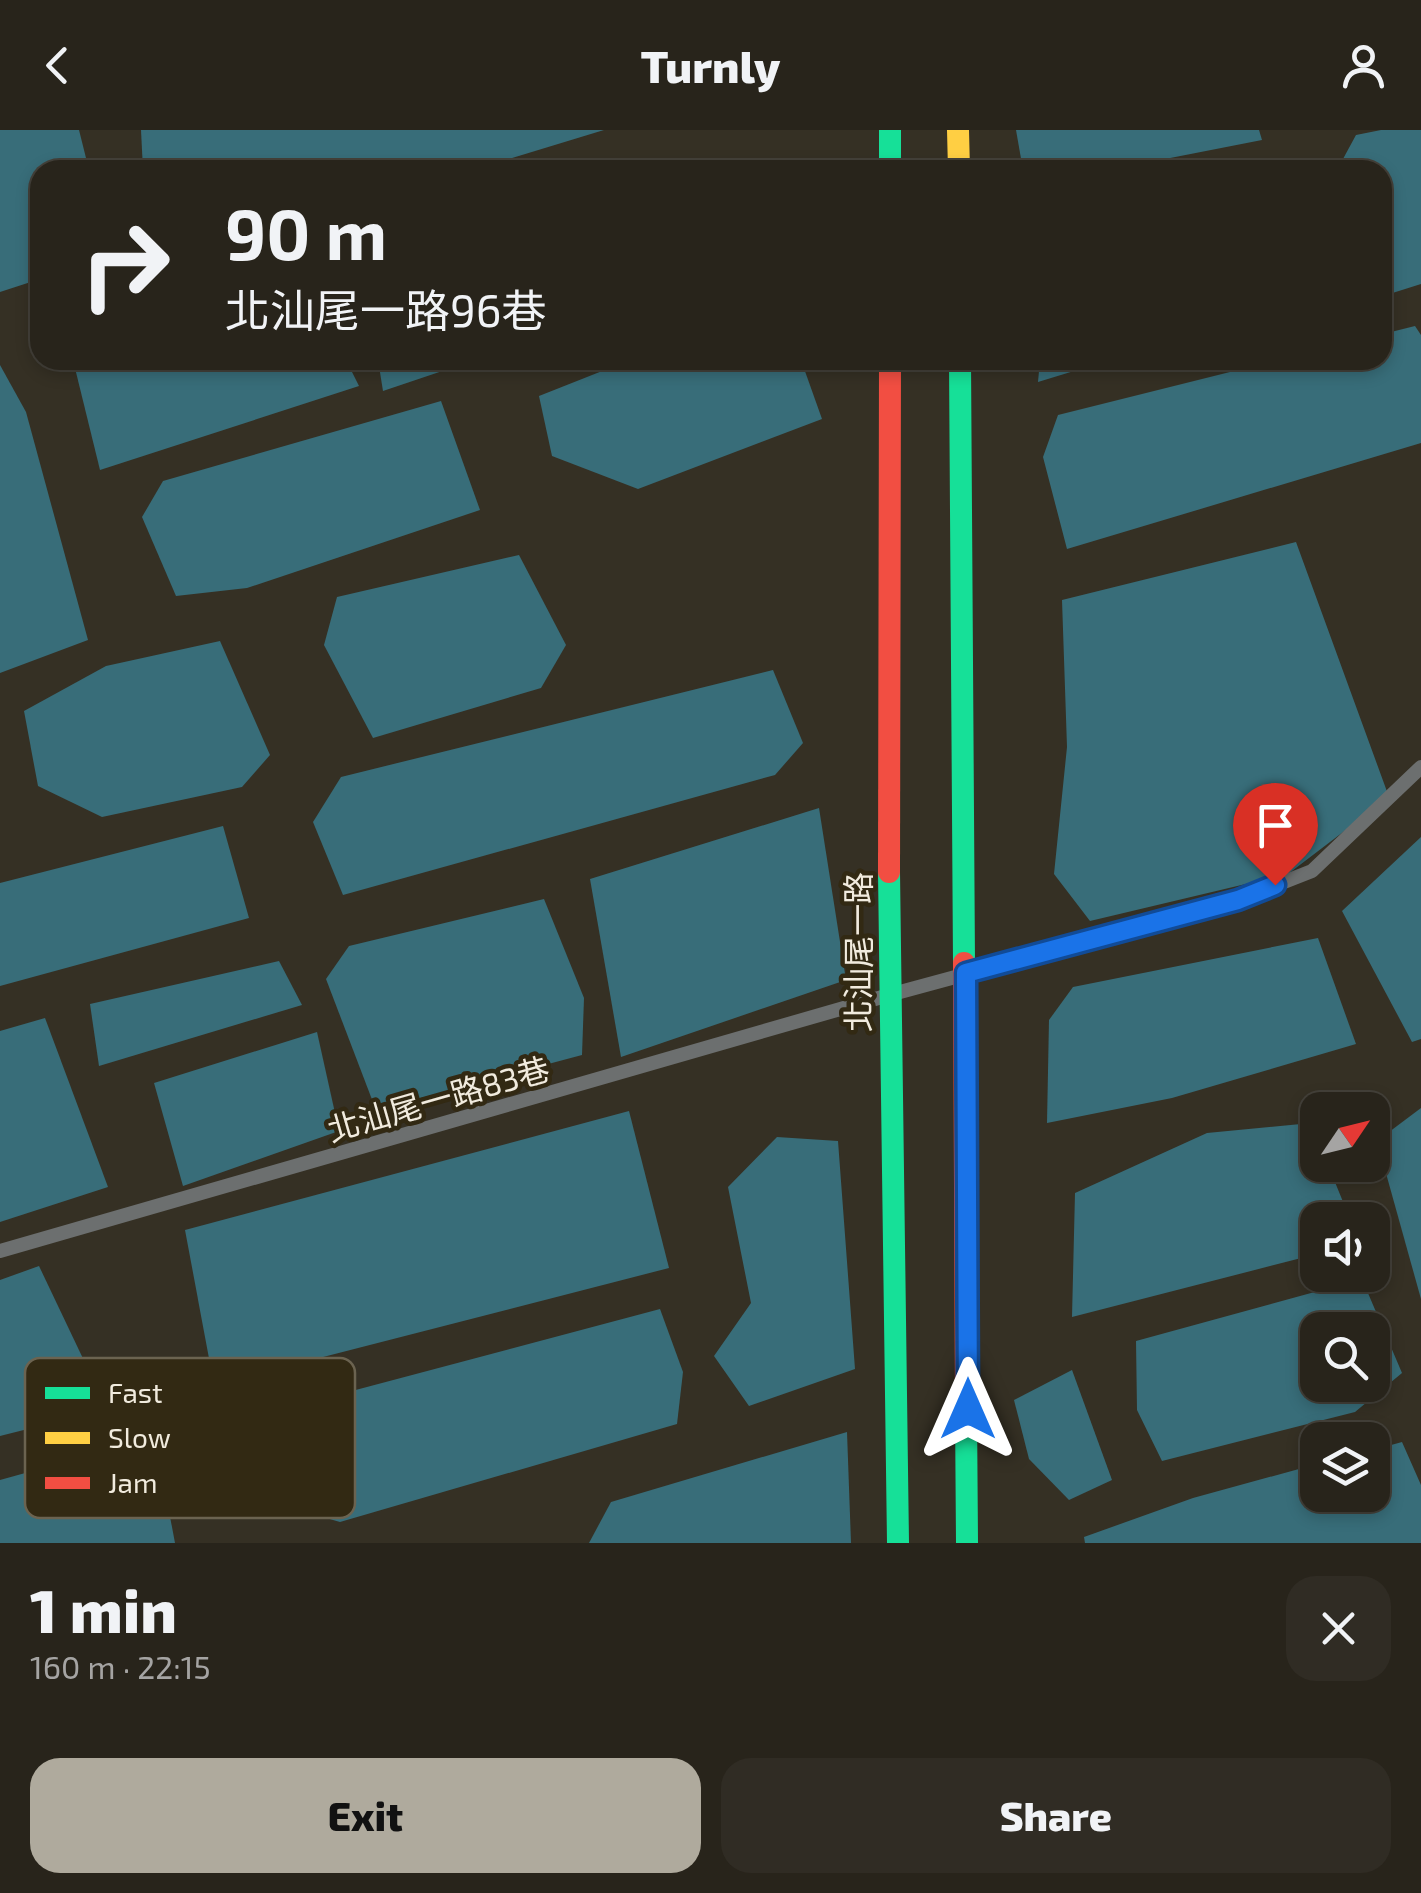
<!DOCTYPE html>
<html lang="en">
<head>
<meta charset="utf-8">
<style>
  :root { --surface:#28241b; --page:#302c24; --text:#f1f3f6; --muted:#a5a4a3; --line:#44413a; --accent:#afaa9d }
  body { margin:0; font-family:"Exo 2","Noto Sans TC",sans-serif; background:var(--page); color:var(--text); height:100vh; display:flex; flex-direction:column; font-size:38px; white-space:nowrap }
  * { box-sizing:border-box; margin:0 }
  p { font-size:32px; color:var(--muted) }
  .icon { flex:none; width:55px; height:55px; fill:none; stroke:currentColor; stroke-width:2; stroke-linecap:round; stroke-linejoin:round }
  .map { position:relative; height:1413px; overflow:hidden }
  .panel { display:flex; flex-direction:column; background:var(--surface); flex:1 }
  .panel>* { flex:none }
  .top-card { position:absolute; left:30px; top:30px; width:1362px; height:210px; border-radius:30px; box-shadow:0 5px 15px #0003,0 0 0 2px var(--line); background:#28241b; color:var(--text); overflow:hidden }
  .needle { width:65px; rotate:55deg }
  .tools { position:absolute; left:1300px; top:962px; display:grid; gap:20px }
  .tools a { display:grid; place-items:center; width:90px; height:90px; border-radius:20px; background:var(--surface); box-shadow:0 5px 15px #0003,0 0 0 2px var(--line); font-size:50px }
  .pin { position:absolute; display:grid; place-items:center; width:85px; height:85px; color:#fff; margin:-102px -42px; border-radius:50% 50% 50% 0; rotate:-45deg; box-shadow:0 0 10px #0007 }
  .pin .icon { rotate:45deg }
  .me { position:absolute; width:110px; margin:-55px; rotate:0deg; stroke-linejoin:round; filter:drop-shadow(0 0 8px #0008) }
  .turn { display:flex; align-items:center; gap:35px; height:210px; padding:0 30px; font-size:45px }
  .turn .icon { width:130px; height:130px; stroke-width:2.5 }
  .turn b { display:block; font-size:70px; line-height:85px }
  .round { display:grid; place-items:center; flex:none; width:105px; height:105px; border-radius:30px; background:var(--page) }
  .head { display:flex; align-items:center; justify-content:space-between; height:170px; padding:0 30px }
  h1 { font-size:60px; font-weight:800; line-height:75px }
  .primary-button { display:flex; gap:20px; margin-top:auto; padding:20px 30px }
  .primary-button a { flex:1; height:115px; border-radius:30px; background:var(--accent); color:#111; font-size:40px; font-weight:800; line-height:115px; text-align:center }
  .primary-button a+a { background:var(--page); color:var(--text) }
  header { display:flex; justify-content:space-between; align-items:center; height:130px; padding:0 30px; background:var(--surface); font-size:45px; font-weight:800 }
  .map>svg:first-child { display:block }
  .water { fill:#386d79; fill-rule:evenodd }
  .lines { fill:none; stroke-linecap:round; stroke-linejoin:round }
  .lane { stroke:#6c6f6f; stroke-width:14 }
  .fast { stroke:#16e098; stroke-width:22 }
  .slow { stroke:#ffcf43; stroke-width:22 }
  .jam { stroke:#f24e42; stroke-width:22 }
  .route-casing { stroke:#114b97; stroke-width:25 }
  .route { stroke:#1a73e8; stroke-width:18 }
  .labels { text-anchor:middle; dominant-baseline:central; stroke-width:9; stroke-linejoin:round; paint-order:stroke }
  .street-label { font-size:32px; fill:#f1ebde; stroke:#322913 }
  .key { fill:#322913; stroke:#6b6350; stroke-width:2.5 }
  .key-label { font-size:28px; fill:#f1ebde }
</style>
</head>
<body>
<header><svg class="icon" aria-label="back" viewBox="0 0 24 24"><path d="M15 5l-7 7 7 7"/></svg>Turnly<svg class="icon" aria-label="person" viewBox="0 0 24 24"><circle cx="12" cy="8" r="4"/><path d="M4 21q1-7 8-7t8 7"/></svg></header>
<div class="map">
<svg width="1421" height="1413" viewBox="0 0 1421 1413">
  <rect width="100%" height="100%" fill="#353024"/>
  <!-- water -->
  <g class="water">
    <path d="M0 0H79L89 40H40V149L0 162Z"/>
    <path d="M141 0H604L473 40H143Z"/>
    <path d="M1016 0H1259L1262 10 1109 40H1023Z"/>
    <path d="M1381 0H1421V154L1383 166 1382 40H1337L1356 5Z"/>
    <path d="M1415 196 1421 205V313L1067 419 1043 327 1058 285 1278 230H1382L1383 204Z"/>
    <path d="M73 230H346L359 256 100 340Z"/>
    <path d="M378 230H475L383 261Z"/>
    <path d="M630 230H801L822 289 638 359 552 326 539 266Z"/>
    <path d="M1040 230H1110L1038 252Z"/>
    <path d="M0 235 26 282 88 510 0 543Z"/>
    <path d="M441 271 480 380 247 458 176 466 142 387 163 351Z"/>
    <path d="M1296 412 1389 667 1288 744 1090 791 1054 744 1067 617 1062 470Z"/>
    <path d="M519 425 566 515 541 558 373 608 324 515 337 467Z"/>
    <path d="M220 511 270 625 242 657 102 687 38 656 24 581 106 536Z"/>
    <path d="M773 540 803 613 775 645 343 765 313 692 341 647Z"/>
    <path d="M819 678 846 850 621 927 590 749Z"/>
    <path d="M223 696 249 788 0 856V753Z"/>
    <path d="M1421 707V909L1412 912 1342 781Z"/>
    <path d="M544 769 584 868 582 925 376 980 326 849 349 816Z"/>
    <path d="M1318 808 1356 914 1172 968 1047 993 1049 890 1073 857Z"/>
    <path d="M279 831 302 875 99 936 90 874Z"/>
    <path d="M45 888 108 1057 0 1092V901Z"/>
    <path d="M317 902 339 1001 183 1056 154 953Z"/>
    <path d="M1421 978V1169L1377 1011Z"/>
    <path d="M629 981 669 1138 214 1255 185 1100Z"/>
    <path d="M1311 993 1317 1009 1318 1035H1328L1348 1084 1344 1090H1318L1317 1124 1072 1187 1075 1063 1207 1003Z"/>
    <path d="M777 1007 838 1011 855 1239 749 1276 714 1226 751 1173 728 1057Z"/>
    <path d="M39 1136 107 1279 0 1306V1150Z"/>
    <path d="M1362 1149 1402 1243 1355 1282 1162 1331 1137 1280 1136 1211ZM1318 1200H1372V1255H1318Z"/>
    <path d="M660 1179 683 1242 677 1294 340 1392 281 1375 269 1283Z"/>
    <path d="M1072 1240 1112 1350 1069 1370 1029 1329 1014 1270Z"/>
    <path d="M847 1302 851 1413H589L611 1372Z"/>
    <path d="M155 1307 175 1413H0V1350Z"/>
    <path d="M1402 1312 1421 1355V1413H1085L1084 1407 1193 1368 1317 1334 1318 1365H1372L1373 1320Z"/>
  </g>
  <g class="lines">
    <!-- lane -->
    <path class="lane" d="M0 1121 889 865 1238 770 1312 741 1421 637"/>
    <!-- fast -->
    <g class="fast">
      <path d="M890 0V40"/>
      <path d="M960 230 964 833"/>
      <path d="M889 742 898 1413"/>
      <path d="M966 1279 967 1413"/>
    </g>
    <!-- slow -->
    <path class="slow" d="M958 0 959 40"/>
    <!-- jam -->
    <g class="jam">
      <path d="M889 742 890 230"/>
      <path d="M964 833 966 1279"/>
    </g>
  </g>
  <g class="lines">
    <!-- route casing -->
    <g class="route-casing">
      <path id="route" d="M968 1279 966 843 1238 770 1275 755"/>
    </g>
    <!-- route -->
    <use href="#route" class="route"/>
  </g>
  <g class="labels">
    <!-- street labels -->
    <g class="street-label">
      <text transform="translate(857 822) rotate(-90)">北汕尾一路</text>
      <text transform="translate(438 968) rotate(-16)">北汕尾一路83巷</text>
    </g>
  </g>
  <!-- legend -->
  <rect x="25" y="1228" width="330" height="160" rx="15" class="key"/>
  <rect x="45" y="1257" width="45" height="12" fill="#16e098"/>
  <rect x="45" y="1302" width="45" height="12" fill="#ffcf43"/>
  <rect x="45" y="1347" width="45" height="12" fill="#f24e42"/>
  <g class="key-label">
    <text x="108" y="1273">Fast</text>
    <text x="108" y="1318">Slow</text>
    <text x="108" y="1363">Jam</text>
  </g>
</svg>
<div class="tools">
<a><svg class="needle" viewBox="-14 -14 28 28"><path d="M0-13l5 13h-10z" fill="#e53935"/><path d="M0 13l5-13h-10z" fill="#a5a4a3"/></svg></a>
<a><svg class="icon" aria-label="sound" viewBox="0 0 24 24"><path d="M4 9h4l5-4v14l-5-4H4zM17 9q2 3 0 6"/></svg></a>
<a><svg class="icon" aria-label="search" viewBox="0 0 24 24"><circle cx="10" cy="10" r="6"/><path d="M15 15l6 6"/></svg></a>
<a><svg class="icon" aria-label="layers" viewBox="0 0 24 24"><path d="M12 4l9 5-9 5-9-5zM3 14l9 5 9-5"/></svg></a>
</div>
<div class="pin" style="left:1275px;top:755px;background:#d93025"><svg class="icon" aria-label="arrive" viewBox="0 0 24 24"><path d="M6 21V4h12l-3 4 3 4H6"/></svg></div>
<svg class="me" style="left:968px;top:1279px" viewBox="-20 -20 40 40"><path d="M0-17L14 15 0 8-14 15z" fill="#1a73e8" stroke="#fff" stroke-width="4"/></svg>
<div class="top-card">
<div class="turn"><svg class="icon" aria-label="right" viewBox="0 0 24 24"><path d="M7 20v-9h11M14 6l5 5-5 5"/></svg><div><b>90 m</b>北汕尾一路96巷</div></div>
</div>
</div>
<section class="panel">
<div class="head"><div><h1>1 min</h1><p>160 m · 22:15</p></div><a class="round"><svg class="icon" aria-label="close" viewBox="0 0 24 24"><path d="M6 6l12 12M18 6L6 18"/></svg></a></div>
<div class="primary-button"><a>Exit</a><a>Share</a></div>
</section>
</body>
</html>
